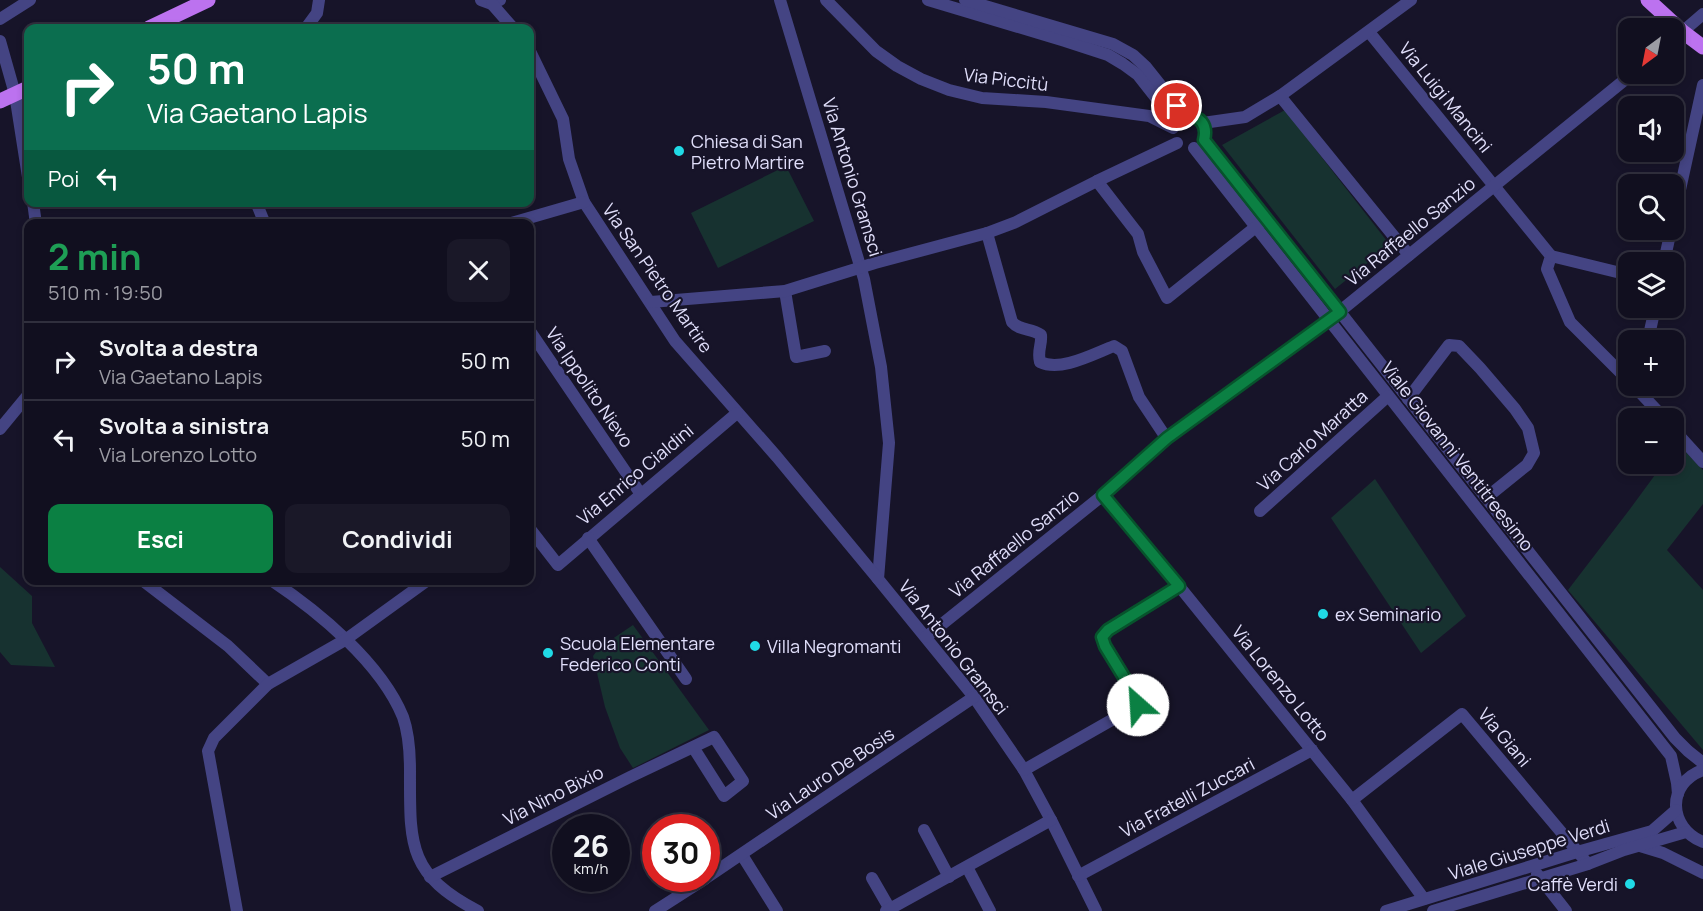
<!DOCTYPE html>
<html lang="it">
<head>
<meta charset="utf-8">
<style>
  :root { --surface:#110f1f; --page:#1a1828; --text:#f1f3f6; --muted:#9c9ca4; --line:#302f3d; --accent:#0b8043 }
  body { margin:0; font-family:Manrope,sans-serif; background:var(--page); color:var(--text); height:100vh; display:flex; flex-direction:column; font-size:22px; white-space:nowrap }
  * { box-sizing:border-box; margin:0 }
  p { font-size:20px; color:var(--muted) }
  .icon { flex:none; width:33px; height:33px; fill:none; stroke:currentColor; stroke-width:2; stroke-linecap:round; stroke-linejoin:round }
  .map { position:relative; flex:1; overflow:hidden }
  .drawer { position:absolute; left:24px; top:219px; width:510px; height:366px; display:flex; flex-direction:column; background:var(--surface); border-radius:12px; box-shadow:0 3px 9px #0003,0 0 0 2px var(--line) }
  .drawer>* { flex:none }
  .top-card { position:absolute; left:24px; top:24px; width:510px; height:183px; border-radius:12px; box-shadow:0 3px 9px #0003,0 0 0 2px var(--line); background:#0b6e4f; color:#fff; overflow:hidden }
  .needle { width:39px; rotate:212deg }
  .buttons { position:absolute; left:1618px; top:18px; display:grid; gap:12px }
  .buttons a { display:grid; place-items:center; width:66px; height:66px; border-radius:12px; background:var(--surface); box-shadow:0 3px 9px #0003,0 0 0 2px var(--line); font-size:30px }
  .speed { position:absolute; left:552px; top:814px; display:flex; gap:12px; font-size:30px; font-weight:700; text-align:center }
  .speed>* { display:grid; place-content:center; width:78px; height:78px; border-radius:50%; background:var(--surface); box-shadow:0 3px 9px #0003,0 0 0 2px var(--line); line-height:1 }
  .speed small { font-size:15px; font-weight:400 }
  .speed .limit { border:9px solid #d22; background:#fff; color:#111 }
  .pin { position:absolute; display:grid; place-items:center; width:51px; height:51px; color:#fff; margin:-26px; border:3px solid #fff; border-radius:50%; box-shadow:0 2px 6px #0007 }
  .me { position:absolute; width:66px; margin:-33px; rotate:334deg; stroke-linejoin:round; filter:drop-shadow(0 0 4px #0008) }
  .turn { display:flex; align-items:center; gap:21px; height:126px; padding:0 24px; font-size:27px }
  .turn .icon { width:78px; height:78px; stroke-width:2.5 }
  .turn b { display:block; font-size:42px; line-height:51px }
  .then { display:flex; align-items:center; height:57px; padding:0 24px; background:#0003; gap:12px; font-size:22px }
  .round { display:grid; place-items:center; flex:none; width:63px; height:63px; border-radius:12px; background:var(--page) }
  .summary { display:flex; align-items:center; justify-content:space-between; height:102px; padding:0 24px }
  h1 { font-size:36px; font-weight:700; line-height:45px; color:#1e9e55 }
  .primary-button { display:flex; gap:12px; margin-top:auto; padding:12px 24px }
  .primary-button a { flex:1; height:69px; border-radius:12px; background:var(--accent); color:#fff; font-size:24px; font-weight:700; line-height:69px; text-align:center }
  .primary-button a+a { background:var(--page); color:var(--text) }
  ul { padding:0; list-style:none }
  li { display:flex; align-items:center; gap:18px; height:78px; padding:0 24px; border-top:2px solid var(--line) }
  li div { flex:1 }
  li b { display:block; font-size:22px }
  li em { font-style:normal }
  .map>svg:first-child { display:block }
  .green { fill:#173230 }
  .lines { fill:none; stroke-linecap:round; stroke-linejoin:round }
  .minor { stroke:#444483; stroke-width:12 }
  .major { stroke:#bc72ef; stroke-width:15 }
  .route-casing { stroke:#07532c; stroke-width:15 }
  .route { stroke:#0b8043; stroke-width:10 }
  .poi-dot { fill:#20dae6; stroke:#171429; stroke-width:2 }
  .labels { text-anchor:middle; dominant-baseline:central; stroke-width:4.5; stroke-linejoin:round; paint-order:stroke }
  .street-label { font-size:18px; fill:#e1dffb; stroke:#171429 }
  .poi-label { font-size:18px; fill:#e1dffb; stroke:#171429; text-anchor:start }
</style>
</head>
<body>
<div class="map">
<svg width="1703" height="911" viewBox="0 0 1703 911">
  <rect width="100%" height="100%" fill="#171429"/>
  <!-- green -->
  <g class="green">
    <path d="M1285 110 1390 245 1335 289 1222 145Z"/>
    <path d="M786 166 814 221 718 268 691 213Z"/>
    <path d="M1677 443 1703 470V504L1667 550 1703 590V750L1568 590 1630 509 1663 464H1674V447Z"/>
    <path d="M1375 479 1466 616 1421 653 1331 518Z"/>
    <path d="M0 567 32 596V623L55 667 11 665 0 652Z"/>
    <path d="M633 625 709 730 633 768 620 748 605 707 593 656 599 648Z"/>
  </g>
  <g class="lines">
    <!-- minor -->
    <g class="minor">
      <path d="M481 0 492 4 500 0"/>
      <path d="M780 0 864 279 881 367 889 443 878 579 974 697 1024 770 1051 820 1096 911"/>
      <path d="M826 0 876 51 897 66 921 79 949 90 982 98 1046 102 1149 116 1173 128"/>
      <path d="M928 0 1065 41 1108 55 1123 64 1138 75 1175 122"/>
      <path d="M965 0 1113 44 1133 55 1146 67 1185 116"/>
      <path d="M492 4 513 28"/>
      <path d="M0 19 30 0"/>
      <path d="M306 28 317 13 319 0"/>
      <path d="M1369 32 1551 256 1547 269 1570 322 1629 381"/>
      <path d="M1674 39 1703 14"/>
      <path d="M0 41 15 94 28 177"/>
      <path d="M530 51 563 119 569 159 584 202 675 341 777 457 878 579"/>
      <path d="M1280 96 1409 255"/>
      <path d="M1203 123 1245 117 1280 96 1411 0"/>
      <path d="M1204 139 1675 738 1688 751 1703 763"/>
      <path d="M1194 148 1671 756 1677 783 1678 794"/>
      <path d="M1097 181 1138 234 1143 252 1167 298 1262 222"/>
      <path d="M33 202 36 224"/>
      <path d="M256 202 265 224"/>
      <path d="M1674 217 1703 85"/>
      <path d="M508 224 584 202"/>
      <path d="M987 233 1012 322C1020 331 1031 328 1041 335 1042 346 1037 350 1040 362 1061 372 1093 354 1114 346L1122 351 1139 397 1167 439"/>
      <path d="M1551 256 1629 275"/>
      <path d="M1664 262 1671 230"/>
      <path d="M785 291 796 357 825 351"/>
      <path d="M651 302 785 291 875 263 987 233 1016 222 1097 181 1177 143"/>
      <path d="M530 331 640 493"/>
      <path d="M1648 340 1655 308"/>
      <path d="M1634 386 1664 418"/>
      <path d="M1408 399 1449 345 1459 346 1480 368 1515 409 1528 428 1534 453 1527 465 1486 498"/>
      <path d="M0 429 28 395"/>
      <path d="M1674 430 1703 462"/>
      <path d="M1103 495 1179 586 1352 800 1424 899"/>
      <path d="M1260 511 1388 396"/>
      <path d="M530 529 558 565 737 413"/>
      <path d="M588 538 686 679"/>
      <path d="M142 580 228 646 268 684"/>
      <path d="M271 580C319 612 381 663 403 717 409 734 410 754 410 771 410 844 407 874 478 911"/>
      <path d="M926 637 1103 495 1167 439 1339 312 1632 74"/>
      <path d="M1024 770 1138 705V700L1105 646 1102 637 1108 630 1179 586"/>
      <path d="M1703 770C1666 783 1668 828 1703 842"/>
      <path d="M1352 800 1462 714 1588 864"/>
      <path d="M924 830 949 877"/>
      <path d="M1640 846 1663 853 1703 873"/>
      <path d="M742 855 777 911"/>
      <path d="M967 867 990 911"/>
      <path d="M1537 874 1566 911"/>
      <path d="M1078 876 1312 750"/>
      <path d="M430 877 630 777 714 737 743 781 724 796 693 747"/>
      <path d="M706 878 974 697"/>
      <path d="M872 878 891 911"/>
      <path d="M237 911 208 751 214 738 268 684 345 640 428 580"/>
      <path d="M655 911 705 879"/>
      <path d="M886 911 1051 820"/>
      <path d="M1386 911 1577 852 1652 831 1676 810"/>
      <path d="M1433 911 1588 864 1624 850 1686 832"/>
    </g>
    <!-- major -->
    <g class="major">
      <path d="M1648 0 1683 32 1703 47"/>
      <path d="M149 28 208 0"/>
      <path d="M0 101 28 88"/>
    </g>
  </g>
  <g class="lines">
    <!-- route casing -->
    <g class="route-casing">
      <path id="route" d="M1138 705V700L1105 646 1102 637 1108 630 1179 586 1103 495 1167 438 1340 312 1204 140C1208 125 1200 115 1185 116L1177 106"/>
    </g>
    <!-- route -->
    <use href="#route" class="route"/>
  </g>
  <!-- markers -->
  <g class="poi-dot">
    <circle cx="679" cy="151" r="6"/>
    <circle cx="1323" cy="614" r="6"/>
    <circle cx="755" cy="646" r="6"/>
    <circle cx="548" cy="653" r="6"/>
    <circle cx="1630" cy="884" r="6"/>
  </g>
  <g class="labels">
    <!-- street labels -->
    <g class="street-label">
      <text transform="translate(1006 79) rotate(7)">Via Piccitù</text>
      <text transform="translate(1446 97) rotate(51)">Via Luigi Mancini</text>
      <text transform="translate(853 177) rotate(73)">Via Antonio Gramsci</text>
      <text transform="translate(1410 231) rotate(-39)">Via Raffaello Sanzio</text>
      <text transform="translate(658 278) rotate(55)">Via San Pietro Martire</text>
      <text transform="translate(590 387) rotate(56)">Via Ippolito Nievo</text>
      <text transform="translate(1312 440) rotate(-42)">Via Carlo Maratta</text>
      <text transform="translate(1458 456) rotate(52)">Viale Giovanni Ventitreesimo</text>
      <text transform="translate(635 474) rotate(-40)">Via Enrico Cialdini</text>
      <text transform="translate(1014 543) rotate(-39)">Via Raffaello Sanzio</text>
      <text transform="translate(954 647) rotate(52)">Via Antonio Gramsci</text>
      <text transform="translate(1281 683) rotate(51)">Via Lorenzo Lotto</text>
      <text transform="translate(1505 737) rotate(50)">Via Giani</text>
      <text transform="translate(830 773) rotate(-34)">Via Lauro De Bosis</text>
      <text transform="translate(553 795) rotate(-27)">Via Nino Bixio</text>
      <text transform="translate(1187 797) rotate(-28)">Via Fratelli Zuccari</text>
      <text transform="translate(1529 849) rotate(-17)">Viale Giuseppe Verdi</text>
    </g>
    <!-- poi labels -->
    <g class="poi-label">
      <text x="691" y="141">Chiesa di San<tspan x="691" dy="21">Pietro Martire</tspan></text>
      <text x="1335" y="614">ex Seminario</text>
      <text x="560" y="643">Scuola Elementare<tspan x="560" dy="21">Federico Conti</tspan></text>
      <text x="767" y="646">Villa Negromanti</text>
      <text x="1618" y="884" text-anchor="end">Caffè Verdi</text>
    </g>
  </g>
</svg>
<div class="buttons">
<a><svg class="needle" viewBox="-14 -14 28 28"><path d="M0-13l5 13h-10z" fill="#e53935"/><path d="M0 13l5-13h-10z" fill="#9c9ca4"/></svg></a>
<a><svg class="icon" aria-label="sound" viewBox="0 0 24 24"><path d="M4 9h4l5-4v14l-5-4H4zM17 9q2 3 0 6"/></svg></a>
<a><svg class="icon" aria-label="search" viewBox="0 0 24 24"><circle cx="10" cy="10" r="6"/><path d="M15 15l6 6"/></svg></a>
<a><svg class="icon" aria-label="layers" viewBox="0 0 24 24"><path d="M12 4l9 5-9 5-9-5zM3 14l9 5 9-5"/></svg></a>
<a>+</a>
<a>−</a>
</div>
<div class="speed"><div>26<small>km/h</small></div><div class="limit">30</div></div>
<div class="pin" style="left:1177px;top:106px;background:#d93025"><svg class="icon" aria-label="arrive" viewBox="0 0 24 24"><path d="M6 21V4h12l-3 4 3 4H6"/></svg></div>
<svg class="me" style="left:1138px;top:705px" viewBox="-20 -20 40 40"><circle r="19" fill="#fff"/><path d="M0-13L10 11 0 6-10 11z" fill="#0b8043"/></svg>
<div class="top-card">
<div class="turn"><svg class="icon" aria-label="right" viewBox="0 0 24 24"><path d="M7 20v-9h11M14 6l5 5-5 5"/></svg><div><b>50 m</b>Via Gaetano Lapis</div></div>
<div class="then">Poi<svg class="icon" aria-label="left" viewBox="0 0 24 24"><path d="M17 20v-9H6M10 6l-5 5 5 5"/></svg></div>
</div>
<section class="drawer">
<div class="summary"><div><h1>2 min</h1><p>510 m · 19:50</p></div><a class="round"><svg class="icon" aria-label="close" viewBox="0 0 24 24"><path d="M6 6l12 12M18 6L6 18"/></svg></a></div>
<ul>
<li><svg class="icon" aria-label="right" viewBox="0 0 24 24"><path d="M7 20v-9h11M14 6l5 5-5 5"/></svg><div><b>Svolta a destra</b><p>Via Gaetano Lapis</p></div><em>50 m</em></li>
<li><svg class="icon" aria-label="left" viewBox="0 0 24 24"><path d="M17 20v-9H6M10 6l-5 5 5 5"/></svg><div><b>Svolta a sinistra</b><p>Via Lorenzo Lotto</p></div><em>50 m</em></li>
</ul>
<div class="primary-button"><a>Esci</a><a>Condividi</a></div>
</section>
</div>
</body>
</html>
